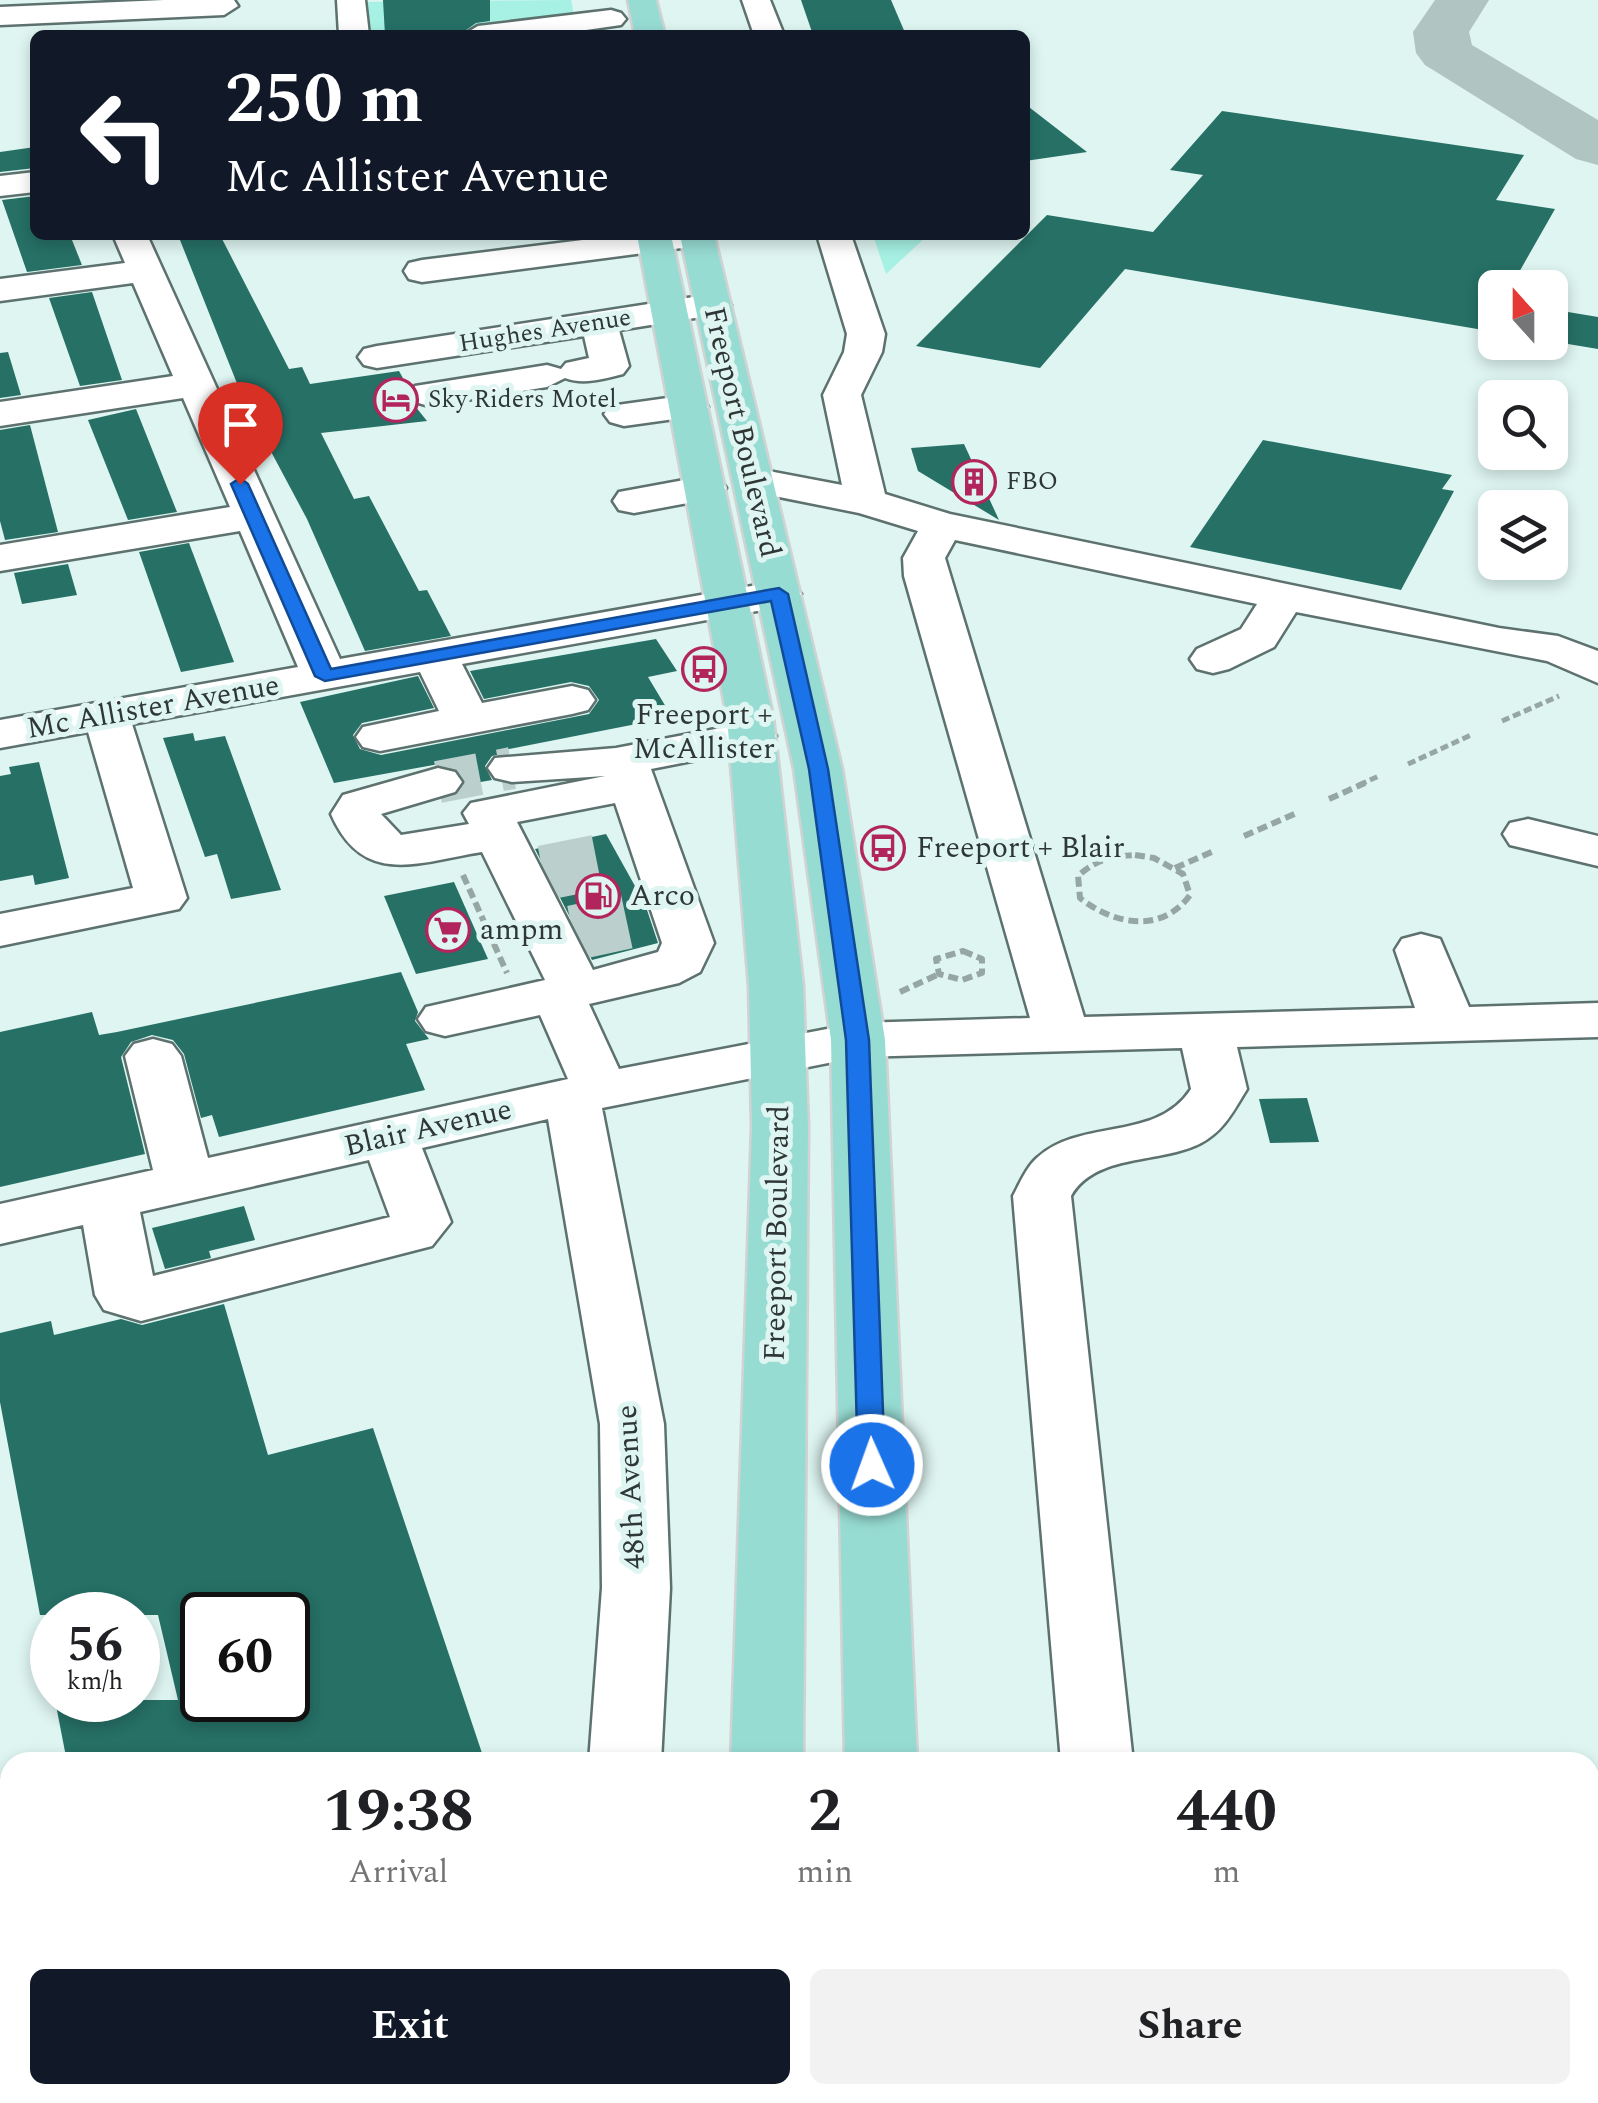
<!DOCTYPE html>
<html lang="en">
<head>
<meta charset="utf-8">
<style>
  :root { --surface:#fff; --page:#f2f2f2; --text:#202124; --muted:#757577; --accent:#111827 }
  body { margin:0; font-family:Spectral,serif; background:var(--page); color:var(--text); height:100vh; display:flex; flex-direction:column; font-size:38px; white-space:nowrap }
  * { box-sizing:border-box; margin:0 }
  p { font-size:32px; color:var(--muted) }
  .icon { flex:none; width:55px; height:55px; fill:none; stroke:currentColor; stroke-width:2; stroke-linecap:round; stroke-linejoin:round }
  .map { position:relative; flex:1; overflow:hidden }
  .side { position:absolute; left:0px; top:1752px; width:1600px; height:352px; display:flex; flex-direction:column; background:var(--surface); border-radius:30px 30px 0 0; box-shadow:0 5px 15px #0003 }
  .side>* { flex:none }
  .hud { position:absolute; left:30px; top:30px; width:1000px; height:210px; border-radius:15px; box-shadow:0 5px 15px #0003; background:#111827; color:#fff; overflow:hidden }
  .needle { width:65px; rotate:339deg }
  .tools { position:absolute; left:1478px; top:270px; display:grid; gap:20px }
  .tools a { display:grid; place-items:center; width:90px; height:90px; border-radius:15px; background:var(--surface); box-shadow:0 5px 15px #0003; font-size:50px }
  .speed { position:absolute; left:30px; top:1592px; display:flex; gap:20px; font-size:50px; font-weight:700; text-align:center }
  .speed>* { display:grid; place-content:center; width:130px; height:130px; border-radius:50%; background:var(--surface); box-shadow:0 5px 15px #0003; line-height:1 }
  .speed small { font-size:25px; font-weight:400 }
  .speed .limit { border:5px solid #111; border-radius:15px; background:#fff; color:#111 }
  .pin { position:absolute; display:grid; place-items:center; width:85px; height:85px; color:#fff; margin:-102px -42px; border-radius:50% 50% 50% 0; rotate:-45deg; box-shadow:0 0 10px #0007 }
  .pin .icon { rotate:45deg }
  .me { position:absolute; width:110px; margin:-55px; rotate:358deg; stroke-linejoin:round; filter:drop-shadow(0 0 8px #0008) }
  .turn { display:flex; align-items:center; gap:35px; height:210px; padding:0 30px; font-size:45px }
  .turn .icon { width:130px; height:130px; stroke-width:2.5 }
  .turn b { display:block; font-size:70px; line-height:85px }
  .eta { display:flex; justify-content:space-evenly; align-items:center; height:170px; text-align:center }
  .eta b { font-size:60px; font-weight:700; line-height:70px }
  .action { display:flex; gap:20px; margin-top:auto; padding:20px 30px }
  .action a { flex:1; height:115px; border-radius:15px; background:var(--accent); color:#fff; font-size:40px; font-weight:700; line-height:115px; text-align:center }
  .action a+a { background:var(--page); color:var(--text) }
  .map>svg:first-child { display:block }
  .green { fill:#a7f1e4 }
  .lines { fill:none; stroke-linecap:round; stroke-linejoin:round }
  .taxiway { fill:#b0c4c1; fill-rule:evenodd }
  .building { fill:#267066; fill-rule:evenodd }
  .minor-tunnel-far1 { stroke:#bbcfcc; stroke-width:42; stroke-dasharray:42 21; stroke-linecap:butt }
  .minor-tunnel { stroke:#bbcfcc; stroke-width:55; stroke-dasharray:55 28; stroke-linecap:butt }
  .minor-casing { stroke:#5d726e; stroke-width:5 }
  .major-casing { stroke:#d1d3d3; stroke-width:5 }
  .path-far1 { stroke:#95a6a3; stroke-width:5; stroke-dasharray:8 4; stroke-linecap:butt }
  .path { stroke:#95a6a3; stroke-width:6; stroke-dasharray:10 5; stroke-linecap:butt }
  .minor { fill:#fff; fill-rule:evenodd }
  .major { fill:#97dcd3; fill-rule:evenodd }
  .route { fill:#1a73e8; stroke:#114b97; stroke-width:2.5 }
  .labels { text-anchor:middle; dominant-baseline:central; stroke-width:10; stroke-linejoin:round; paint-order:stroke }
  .far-street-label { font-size:25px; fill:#2e3736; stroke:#def5f1 }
  .far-poi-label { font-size:25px; fill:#2e3736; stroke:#def5f1; text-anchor:start }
  .street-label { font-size:30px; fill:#2e3736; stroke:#def5f1 }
  .poi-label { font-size:30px; fill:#2e3736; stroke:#def5f1; text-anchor:start }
</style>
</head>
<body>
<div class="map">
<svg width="1598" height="2103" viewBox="0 0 1598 2103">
  <rect width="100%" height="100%" fill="#def5f1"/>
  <!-- green -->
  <g class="green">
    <path d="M571 0 575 20 459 35H357V2Z"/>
    <path d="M873 235H928L886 274Z"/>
  </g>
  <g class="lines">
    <!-- taxiway -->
    <path class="taxiway" d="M1435 0H1489L1469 32 1472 45 1598 120V165L1576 159 1425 65 1416 53 1413 32Z"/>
  </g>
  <!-- building -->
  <g class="building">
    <path d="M383 0H490V21L476 23 459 35H385Z"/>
    <path d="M801 0H891L906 35H813Z"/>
    <path d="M1025 104 1087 152 1025 161Z"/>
    <path d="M1222 111 1524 155 1496 200 1555 209 1510 288H1495V332L1125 269 1040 368 916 346 1047 215 1153 232 1203 175 1170 170Z"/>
    <path d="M35 147V168L0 172V152Z"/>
    <path d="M35 196V235H70L82 265 27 272 2 200Z"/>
    <path d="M178 235H220L289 369 302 367 310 384 399 371 409 389 407 396 427 421 321 433 354 499 369 496 419 591 427 590 451 636 365 651 307 519 244 401Z"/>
    <path d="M92 292 122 380 80 386 49 298Z"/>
    <path d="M1550 309 1598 317V349L1550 341Z"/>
    <path d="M8 352 21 395 0 398V353Z"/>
    <path d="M136 409 177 512 128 520 88 420Z"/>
    <path d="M30 425 58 532 5 540 0 521V430Z"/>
    <path d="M1263 440 1452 475 1442 489 1454 491 1401 590 1190 547Z"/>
    <path d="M964 444 999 520 918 471 911 448Z"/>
    <path d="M189 543 234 662 181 672 139 552Z"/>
    <path d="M68 564 77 595 22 604 14 573Z"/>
    <path d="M656 639 677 671 648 677 672 717 504 750 506 753 492 756 485 766 492 780 464 785 458 770 439 764 334 783 300 702 418 676 434 708 362 723 353 735 360 749 381 755 589 714 599 700 589 686 571 682 484 699 470 671Z"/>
    <path d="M193 733 195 741 225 736 281 890 231 899 217 854 205 857 163 738Z"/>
    <path d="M39 762 69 878 35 885 33 875 0 881V776L11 774 9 767Z"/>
    <path d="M606 834 645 904 658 943 592 960 535 849Z"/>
    <path d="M454 882 488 959 416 974 384 896Z"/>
    <path d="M401 972 418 1012 415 1021 429 1039 406 1044 425 1090 219 1137 212 1115 201 1118 184 1054 173 1040 152 1035 131 1042 121 1057 145 1154 0 1187V1032L92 1012 99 1035 117 1032Z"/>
    <path d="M1307 1098 1319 1142 1270 1143 1259 1099Z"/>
    <path d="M244 1206 255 1240 209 1251 211 1258 165 1269 152 1228Z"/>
    <path d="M224 1304 268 1455 373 1428 485 1762H67L55 1700H178L158 1615H40L0 1402V1333L51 1321 54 1335 121 1319 142 1325ZM202 1615H288V1700H202Z"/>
  </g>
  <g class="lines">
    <!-- minor-tunnel-far1 -->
    <path class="minor-tunnel-far1" d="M438 782 512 768"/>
    <!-- minor-tunnel -->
    <g class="minor-tunnel">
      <path d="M543 873 619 858"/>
      <path d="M573 933 652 916"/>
    </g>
    <!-- minor casing -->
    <g class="minor-casing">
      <g id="minor">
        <path d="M164 0H234L238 6 224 15 0 25V7Z"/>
        <path d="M337 0H365L369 35H339Z"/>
        <path d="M742 0H770L784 35H754Z"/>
        <path d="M611 10 621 13 626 19 621 25 551 35H463L478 26Z"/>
        <path d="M35 172V192L0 196V176Z"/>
        <path d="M113 235H147L340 659 779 581 794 585 801 594 794 603 779 607 462 664 482 703 572 686 588 690 595 700 588 710 572 714 380 751 363 747 356 737 363 727 439 711 420 672 132 724 187 898 179 909 0 946V914L133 888 88 732 0 748V720L298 667 240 531 0 571V545L230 507 183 398 0 426V402L173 376 133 283 0 301V279L125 263Z"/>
        <path d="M623 235 714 236 709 243 697 246 422 282 409 279 404 271 409 263 422 260Z"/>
        <path d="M817 235H851L885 334 882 352 861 395 885 494 950 514 1499 628 1558 636 1598 651V683L1547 661 1296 612 1274 647 1229 669 1213 673 1197 669 1190 659 1197 649 1241 629 1257 604 955 540 945 558 1084 1017 1415 1008 1395 950 1402 939 1421 934 1440 939 1469 1007 1598 1003V1037L1237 1047 1247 1089C1234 1110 1224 1131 1201 1143 1161 1164 1095 1153 1071 1196L1133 1762H1061L1013 1196C1020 1183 1027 1166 1038 1157 1082 1118 1157 1142 1191 1089L1182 1048 858 1057 602 1108 664 1424 670 1588 661 1762H589L602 1588 600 1424 548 1119 422 1148 451 1222 432 1246 141 1321 104 1310 95 1295 83 1225 0 1244V1204L153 1170 125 1056 134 1044 153 1039 172 1044 181 1056 208 1158 568 1079 540 1015 445 1036 426 1031 418 1019 426 1007 545 980 482 852C419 862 363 888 331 814L343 795 438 768 455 772 462 782 455 792 381 814 401 835 469 824 463 813 471 803 605 776 512 782 495 778 488 768 495 758 616 748 752 722 769 726 776 736 769 746 651 769 714 943 700 972 679 983 589 1004 619 1069 858 1023 1030 1018 904 576 903 558 918 531 859 513 739 489 733 480 739 471 753 468 842 485 823 395 844 352 847 334ZM615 803 662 943 658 952 593 970 517 822ZM369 1160 390 1217 153 1276 140 1212Z"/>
        <path d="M713 294 726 297 731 305 726 313 619 330 629 366 623 374C604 379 583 385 565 378L547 387 429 406 415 402 410 394 415 386 547 365 561 369 566 363 589 358 584 336 377 368 364 365 358 357 364 349 377 346Z"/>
        <path d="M689 395 703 399 708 407 703 415 624 426 610 422 604 414 610 406Z"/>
        <path d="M706 476 720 479 726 488 720 497 634 513 619 510 613 501 619 492Z"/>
        <path d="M1528 819 1598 836V866L1510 845 1503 834 1510 823Z"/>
        <path d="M10 2031V2095H36L0 2103V2034Z"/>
        <path d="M559 2095H641L640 2103H558Z"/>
        <path d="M1155 2095H1237L1240 2103H1158Z"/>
      </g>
    </g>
    <!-- major casing -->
    <g class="major-casing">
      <g id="major">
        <path d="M628 0H656L665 35H635Z"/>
        <path d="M637 235H671L773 717 803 986 808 1127 803 1762H731L752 1127 749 986 727 717Z"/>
        <path d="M680 235H714L842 769 885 1040 917 1762H845L831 1040 794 769Z"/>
        <rect x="718" y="2095" width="82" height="8"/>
        <rect x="848" y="2095" width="82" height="8"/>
      </g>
    </g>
    <!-- path-far1 -->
    <g class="path-far1">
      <path d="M1502 721 1559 696"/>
      <path d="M1408 764 1471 735"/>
      <path d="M1359 785 1379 776"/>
    </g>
    <!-- path -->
    <g class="path">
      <path d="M1329 799 1365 783"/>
      <path d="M1244 836 1299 812"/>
      <path d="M1135 855 1154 858 1183 874 1190 895C1162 934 1114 925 1080 898L1078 876C1095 860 1112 856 1135 855Z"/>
      <path d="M1175 868 1214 851"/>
      <path d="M463 875 507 973"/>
      <path d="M963 951 982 959V973L962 980 939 974 936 959Z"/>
      <path d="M900 992 939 974"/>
    </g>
    <!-- minor -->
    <use href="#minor" class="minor"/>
    <!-- major -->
    <use href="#major" class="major"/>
  </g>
  <!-- route -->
  <path class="route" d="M240 478 248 484 331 669 779 588 788 594 828 769 869 1040 885 1465 881 1472 872 1475 858 1465 846 1040 809 769 771 601 325 681 315 676 231 484Z"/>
  <!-- icons -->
  <defs>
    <g id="hotel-ring" transform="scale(2.25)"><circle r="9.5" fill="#def5f1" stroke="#b2255c" stroke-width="1.5"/><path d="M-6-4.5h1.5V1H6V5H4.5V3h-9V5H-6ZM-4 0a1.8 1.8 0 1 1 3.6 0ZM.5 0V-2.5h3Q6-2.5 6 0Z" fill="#b2255c"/></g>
    <g id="building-ring" transform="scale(2.25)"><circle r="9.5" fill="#def5f1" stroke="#b2255c" stroke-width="1.5"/><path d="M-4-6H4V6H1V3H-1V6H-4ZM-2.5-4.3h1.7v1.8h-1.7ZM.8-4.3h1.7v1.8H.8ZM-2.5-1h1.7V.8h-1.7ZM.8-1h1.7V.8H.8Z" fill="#b2255c"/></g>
    <g id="bus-ring" transform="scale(2.25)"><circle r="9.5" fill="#def5f1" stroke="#b2255c" stroke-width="1.5"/><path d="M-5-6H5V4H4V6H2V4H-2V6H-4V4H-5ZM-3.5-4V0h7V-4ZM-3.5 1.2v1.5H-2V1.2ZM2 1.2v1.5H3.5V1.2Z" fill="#b2255c"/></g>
    <g id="fuel-ring" transform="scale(2.25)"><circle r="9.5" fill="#def5f1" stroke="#b2255c" stroke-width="1.5"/><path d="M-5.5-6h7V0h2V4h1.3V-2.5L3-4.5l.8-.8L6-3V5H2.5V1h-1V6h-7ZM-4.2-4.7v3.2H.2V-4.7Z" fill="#b2255c"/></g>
    <g id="supermarket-ring" transform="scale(2.25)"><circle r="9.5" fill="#def5f1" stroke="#b2255c" stroke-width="1.5"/><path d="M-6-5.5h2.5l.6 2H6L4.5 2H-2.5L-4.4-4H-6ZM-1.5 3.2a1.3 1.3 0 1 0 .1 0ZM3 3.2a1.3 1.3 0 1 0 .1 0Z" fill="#b2255c"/></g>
  </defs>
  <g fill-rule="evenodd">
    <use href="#hotel-ring" x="396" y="400"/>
    <use href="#building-ring" x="974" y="482"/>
    <use href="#bus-ring" x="704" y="669"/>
    <use href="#bus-ring" x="883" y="848"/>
    <use href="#fuel-ring" x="598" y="896"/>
    <use href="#supermarket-ring" x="448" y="930"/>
  </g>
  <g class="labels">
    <!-- far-street labels -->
    <g class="far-street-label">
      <text transform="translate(545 331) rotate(-9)">Hughes Avenue</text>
    </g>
    <!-- far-poi labels -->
    <g class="far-poi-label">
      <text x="428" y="400">Sky Riders Motel</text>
      <text x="1006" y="482">FBO</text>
    </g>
    <!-- street labels -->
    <g class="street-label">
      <text transform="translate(742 432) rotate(77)">Freeport Boulevard</text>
      <text transform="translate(153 707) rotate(-10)">Mc Allister Avenue</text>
      <text transform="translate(428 1128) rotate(-13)">Blair Avenue</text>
      <text transform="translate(777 1233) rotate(-89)">Freeport Boulevard</text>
      <text transform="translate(631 1487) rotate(-93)">48th Avenue</text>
    </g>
    <!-- poi labels -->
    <g class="poi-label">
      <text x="704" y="715" text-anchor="middle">Freeport +<tspan x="704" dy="34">McAllister</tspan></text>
      <text x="916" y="848">Freeport + Blair</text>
      <text x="630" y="896">Arco</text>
      <text x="480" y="930">ampm</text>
    </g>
  </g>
</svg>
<div class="tools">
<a><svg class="needle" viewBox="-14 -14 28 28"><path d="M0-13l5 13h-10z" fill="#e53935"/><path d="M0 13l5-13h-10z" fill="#757577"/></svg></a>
<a><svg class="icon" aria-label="search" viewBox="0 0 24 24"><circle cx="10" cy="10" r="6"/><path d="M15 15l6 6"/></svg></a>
<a><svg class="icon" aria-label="layers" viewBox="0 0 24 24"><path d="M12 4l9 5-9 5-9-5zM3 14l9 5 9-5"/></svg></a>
</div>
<div class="speed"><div>56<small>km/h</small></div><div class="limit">60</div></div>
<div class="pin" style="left:240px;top:484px;background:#d93025"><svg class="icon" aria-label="arrive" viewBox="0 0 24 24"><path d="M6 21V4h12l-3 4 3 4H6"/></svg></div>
<svg class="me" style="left:872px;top:1465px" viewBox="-20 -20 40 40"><circle r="17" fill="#1a73e8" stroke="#fff" stroke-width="3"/><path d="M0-11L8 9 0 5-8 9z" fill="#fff"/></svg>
<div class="hud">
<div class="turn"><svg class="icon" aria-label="left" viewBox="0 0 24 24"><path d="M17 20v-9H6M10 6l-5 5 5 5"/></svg><div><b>250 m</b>Mc Allister Avenue</div></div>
</div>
<section class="side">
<div class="eta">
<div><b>19:38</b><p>Arrival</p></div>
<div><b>2</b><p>min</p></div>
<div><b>440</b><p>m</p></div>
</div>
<div class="action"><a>Exit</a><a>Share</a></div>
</section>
</div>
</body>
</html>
